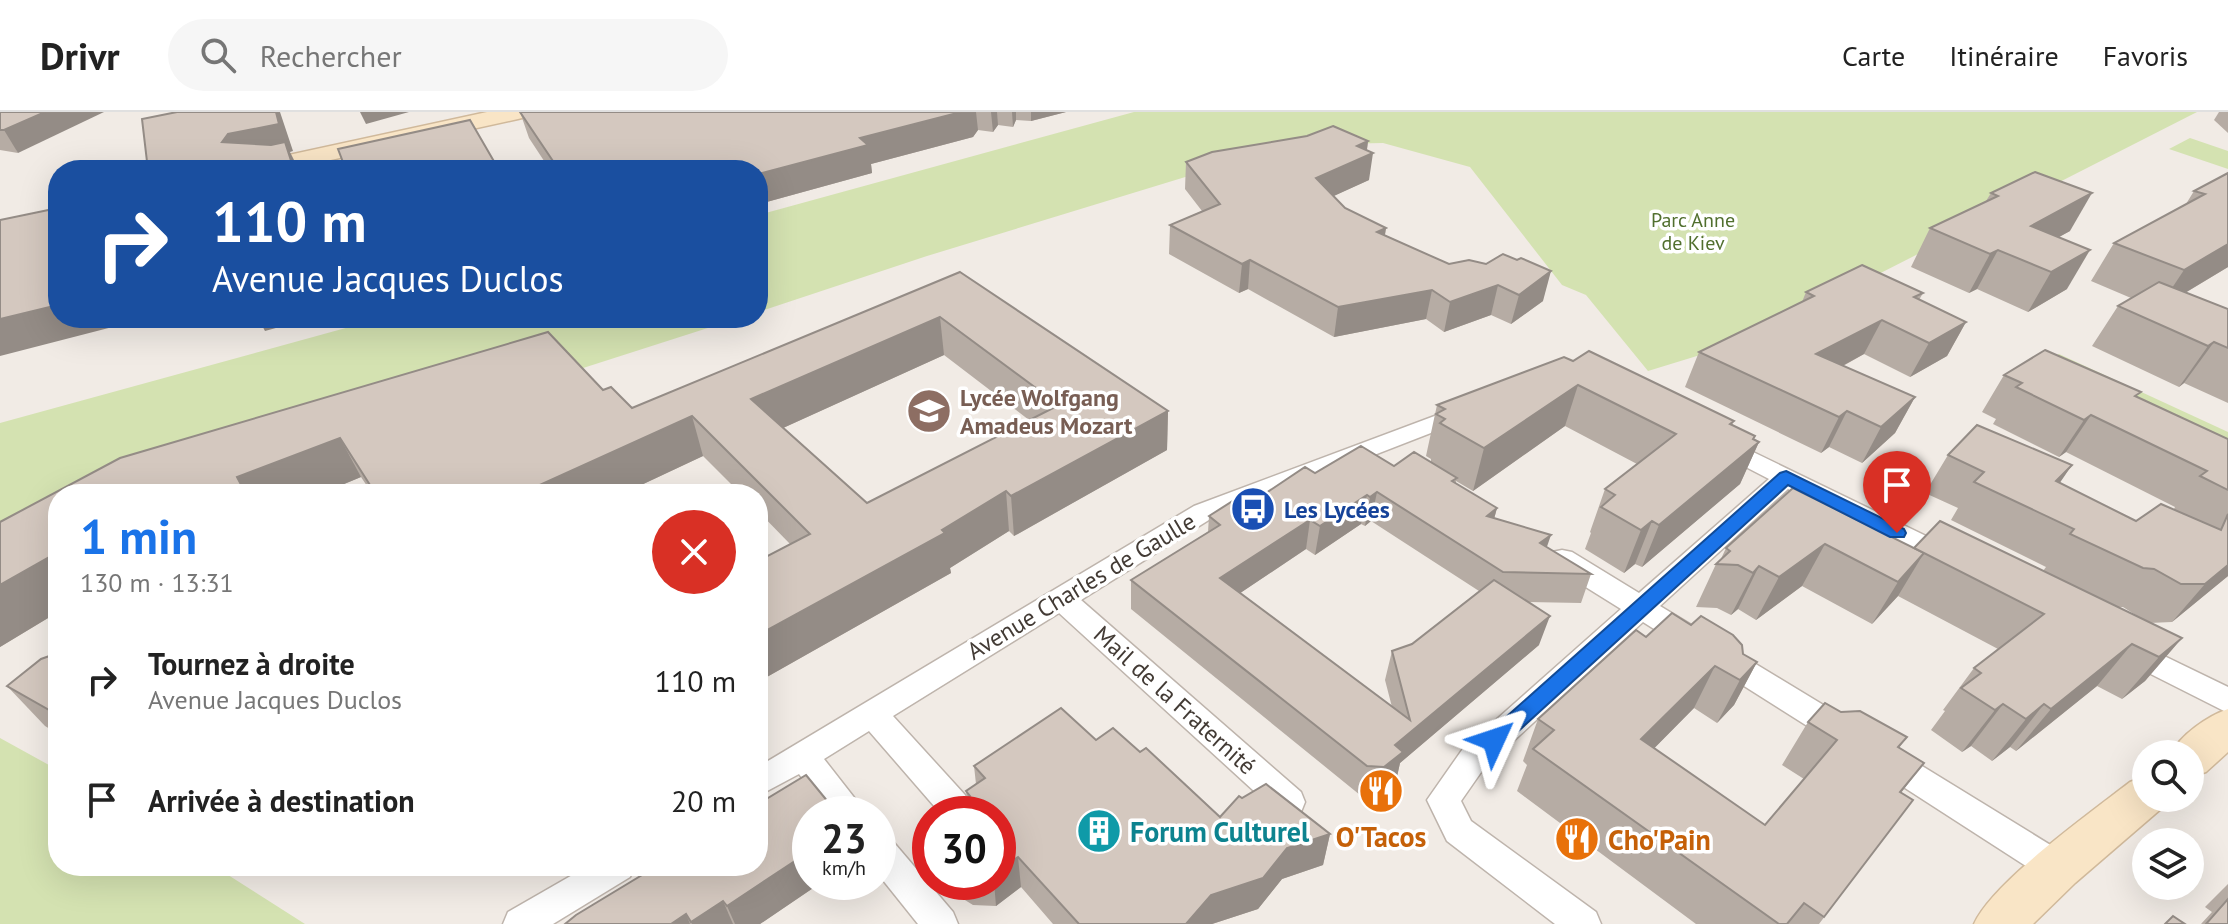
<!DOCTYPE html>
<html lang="fr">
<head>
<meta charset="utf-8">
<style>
  :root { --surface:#fff; --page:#f6f6f6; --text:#222; --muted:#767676; --line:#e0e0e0; --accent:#1a73e8 }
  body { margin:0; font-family:"PT Sans",sans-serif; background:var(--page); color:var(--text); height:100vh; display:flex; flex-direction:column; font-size:30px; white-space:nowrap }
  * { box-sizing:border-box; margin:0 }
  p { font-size:26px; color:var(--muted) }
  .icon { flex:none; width:44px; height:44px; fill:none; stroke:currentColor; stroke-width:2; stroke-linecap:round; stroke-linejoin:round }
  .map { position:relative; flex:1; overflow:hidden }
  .sheet { position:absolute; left:48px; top:372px; width:720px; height:392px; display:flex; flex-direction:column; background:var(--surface); border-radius:32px; box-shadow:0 8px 32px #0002 }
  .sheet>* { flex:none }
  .guide { position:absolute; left:48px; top:48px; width:720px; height:168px; border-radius:32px; box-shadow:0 8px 32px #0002; background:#1a4fa0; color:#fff; overflow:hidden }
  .controls { position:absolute; left:2132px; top:628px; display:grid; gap:16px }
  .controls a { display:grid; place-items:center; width:72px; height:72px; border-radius:50%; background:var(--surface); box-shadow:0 8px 32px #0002; font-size:40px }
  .speed { position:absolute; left:792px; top:684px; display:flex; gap:16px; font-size:40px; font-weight:700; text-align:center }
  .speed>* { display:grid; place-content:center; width:104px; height:104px; border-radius:50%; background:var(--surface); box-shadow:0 8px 32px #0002; line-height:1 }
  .speed small { font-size:20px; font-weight:400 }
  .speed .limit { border:12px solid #d22; background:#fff; color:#111 }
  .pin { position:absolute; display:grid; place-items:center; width:68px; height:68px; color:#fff; margin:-82px -34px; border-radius:50% 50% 50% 0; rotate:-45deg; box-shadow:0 0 8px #0007 }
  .pin .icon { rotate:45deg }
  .me { position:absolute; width:88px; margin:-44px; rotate:48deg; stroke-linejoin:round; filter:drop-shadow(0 0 6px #0008) }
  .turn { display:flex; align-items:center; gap:28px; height:168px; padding:0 32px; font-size:36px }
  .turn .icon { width:104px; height:104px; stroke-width:2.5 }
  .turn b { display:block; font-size:56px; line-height:68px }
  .round { display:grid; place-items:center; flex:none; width:84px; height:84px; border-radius:42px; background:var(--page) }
  .overview { display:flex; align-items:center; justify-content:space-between; height:136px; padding:0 32px }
  h1 { font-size:48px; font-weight:700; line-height:60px; color:var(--accent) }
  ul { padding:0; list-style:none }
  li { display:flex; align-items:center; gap:24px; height:120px; padding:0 32px }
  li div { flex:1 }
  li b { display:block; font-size:30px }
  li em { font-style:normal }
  header { display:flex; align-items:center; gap:48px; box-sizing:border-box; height:112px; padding:0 40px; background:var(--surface); border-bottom:2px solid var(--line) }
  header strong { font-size:38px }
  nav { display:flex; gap:44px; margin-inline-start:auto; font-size:28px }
  .search { width:560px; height:72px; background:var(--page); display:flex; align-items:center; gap:20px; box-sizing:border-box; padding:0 28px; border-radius:44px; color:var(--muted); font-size:30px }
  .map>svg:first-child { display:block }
  .green { fill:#d4e2b1 }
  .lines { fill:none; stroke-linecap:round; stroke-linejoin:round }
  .street-casing { stroke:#beb4ac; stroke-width:3 }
  .secondary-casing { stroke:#d0b99b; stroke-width:3 }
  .street { fill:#fff; fill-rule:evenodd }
  .secondary { fill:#f9e5c6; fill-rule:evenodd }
  .wall { fill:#b6aca4; fill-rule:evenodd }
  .shaded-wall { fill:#948c86 }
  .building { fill:#d4c8bf; stroke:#948c86; stroke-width:2; fill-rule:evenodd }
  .route { fill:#1a73e8; stroke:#114b97; stroke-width:2 }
  .labels { text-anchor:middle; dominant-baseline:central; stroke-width:7; stroke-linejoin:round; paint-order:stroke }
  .far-park-label { font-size:20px; fill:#516f2e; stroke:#fff }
  .education-label { font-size:24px; font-weight:bold; fill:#785e54; stroke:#fff; text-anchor:start }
  .transit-label { font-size:24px; font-weight:bold; fill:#164399; stroke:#fff; text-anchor:start }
  .street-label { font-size:24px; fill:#433b35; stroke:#fff }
  .near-culture-label { font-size:28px; font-weight:bold; fill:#0d838f; stroke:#fff; text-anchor:start }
  .near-food-label { font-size:28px; font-weight:bold; fill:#c56008; stroke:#fff }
</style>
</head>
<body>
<header>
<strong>Drivr</strong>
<div class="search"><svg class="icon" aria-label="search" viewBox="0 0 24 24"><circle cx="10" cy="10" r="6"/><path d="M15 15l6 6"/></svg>Rechercher</div>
<nav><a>Carte</a><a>Itinéraire</a><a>Favoris</a></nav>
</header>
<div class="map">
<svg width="2228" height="812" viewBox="0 0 2228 812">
  <rect width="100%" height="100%" fill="#f1ebe5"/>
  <!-- green -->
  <g class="green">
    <path d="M1134 0H2197L1749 228 1648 259 1586 183 1562 173 1470 55 1383 31 1290 33 927 144 758 200V103Z"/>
    <path d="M2190 26 2228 39V57L2169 37Z"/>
    <path d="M382 206H739L580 257 58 382 0 471V311Z"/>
    <path d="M2059 242 2228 320V347L2034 256Z"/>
    <path d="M0 626 58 658V754H214L305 812H0Z"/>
  </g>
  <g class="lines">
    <!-- street casing -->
    <g class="street-casing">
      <g id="street">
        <path d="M1464 293 1472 295 1476 300 1472 305 1212 406 1081 488 1301 680 1305 690 1301 700 1289 704 1277 700 1059 501 893 604 965 683 969 693 965 702H941L869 619 824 647 867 702H830L799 662 758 684V655L1194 394Z"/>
        <path d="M1720 324 1959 440 1962 447 1959 454 1949 456 1939 454 1788 377 1660 494 1853 611 1858 620 1853 629 1842 632 1831 629 1643 510 1484 656 1461 689 1471 709 1596 800 1601 812H1555L1447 729 1427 688 1462 638 1621 497 1552 454 1549 447 1552 440 1562 438 1572 440 1639 481 1769 367 1711 337 1708 332 1711 327Z"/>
        <path d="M2127 526 2228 575V601L2117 545 2112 537 2117 529Z"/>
        <path d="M1885 634 1896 638 2070 745 2075 756 2070 767 2058 771 2046 767 1874 656 1869 647 1874 638Z"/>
        <path d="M878 721 890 726 953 800 958 812H918L878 762Z"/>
        <path d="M588 754H635L630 765 553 812H503L508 800Z"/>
      </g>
    </g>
    <!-- secondary casing -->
    <g class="secondary-casing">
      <g id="secondary">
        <path d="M487 0H529L526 5 518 7 285 58H240L243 53 252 51Z"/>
        <path d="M2228 597V640L2206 660 2190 665V642H2171C2180 623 2208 604 2228 597Z"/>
        <path d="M2146 664V686H2167L2162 696 2075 771 2033 812H1974C1993 770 2090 701 2130 670Z"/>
      </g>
    </g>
    <!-- street -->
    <use href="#street" class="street"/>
    <!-- secondary -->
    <use href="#secondary" class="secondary"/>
  </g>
  <!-- wall -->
  <g class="wall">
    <path d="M0 0 18 41 0 38Z"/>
    <path d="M520 0H1066L1031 9 1016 8 1013 15 998 13 993 20 978 18 973 25 871 52 872 61 763 91 758 86V58H550L529 26Z"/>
    <path d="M2219 0H2228V21L2214 8Z"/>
    <path d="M1368 29 1367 38 1369 68 1333 84 1345 96 1386 116 1385 123 1449 152 1543 189 1511 212 1491 203 1444 220 1426 207 1334 225 1248 177 1239 181 1169 142 1170 113 1202 99 1185 77 1186 50Z"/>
    <path d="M2228 61V155L2185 181 2228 197V291L2184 271 2179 275 2092 234 2118 194 2131 186 2091 169 2114 131 2186 92 2194 79Z"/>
    <path d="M1991 81 2070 119 2058 125 2067 177 2028 200 1977 177 1969 181 1911 155 1930 116 1986 89Z"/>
    <path d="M960 160 1168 299 1167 338 1014 424 1009 419 950 456 951 461 758 570V449L790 432 758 399V382H741L703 344 622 382H348L367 374 361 365 320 382H58V500L0 535V410L120 346 548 220 603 278 611 275 632 296ZM944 243 1029 308 867 391 783 316Z"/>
    <path d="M1806 180 1923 181 1919 188 1966 210 1947 244 1910 265 1864 242 1843 254 1915 285 1895 321 1862 351 1829 335 1821 341 1685 275 1699 240 1802 190Z"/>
    <path d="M1573 249 1734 309 1732 313 1759 330 1740 372 1642 455 1635 452 1624 461 1585 437 1591 421 1590 420 1605 377 1637 352 1565 314 1473 379 1456 369V372L1497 396 1494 407 1547 435 1591 462 1581 491 1528 490 1539 533 1400 651 1396 669 1377 684 1360 683 1131 497V468L1208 420 1209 404 1260 385 1315 361 1431 350V347L1426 344 1437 293ZM1371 409 1479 479 1412 532 1392 539 1385 568 1392 595 1240 481 1306 437 1315 443 1361 412 1365 414Z"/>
    <path d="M2004 263 2137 285 2228 327V464L2172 510 2149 511 2182 526 2145 569 2122 587 2097 574 2016 639 2010 635 1992 649 1971 634 1962 640 1931 618 1945 599 1943 598 1974 556 1998 537 1898 484 1872 512 1802 474 1756 508 1738 497 1731 503 1717 496 1696 495 1716 452 1720 449 1726 436 1793 376 1914 436 2043 459 2046 455 1951 408 1958 396 1925 381 1948 343 2072 353 2059 371 2136 409 2174 397 2175 395 2066 340 2059 345 1993 312 1996 307 1982 300ZM2116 495H2123L2145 509Z"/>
    <path d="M1646 525 1757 550 1734 593 1717 611 1694 596 1654 636 1765 713 1804 667 1782 653 1808 610 1841 600 1907 625 1899 636 1924 651 1901 681 1913 688 1819 812H1696L1517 679 1527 653 1523 649 1538 607Z"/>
    <path d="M58 541V622L45 614 7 574Z"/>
    <path d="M1096 628 1140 640 1220 705 1330 722 1323 753 1282 767 1258 797 1212 812H1053L1021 775 996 794 973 793 952 780 947 770H998L967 687 966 679 976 672 974 654Z"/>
    <path d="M810 770H822L760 812H565Z"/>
    <path d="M2228 772V812H2201L2212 800 2205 795Z"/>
  </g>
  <!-- shaded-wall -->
  <g class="shaded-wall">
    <path d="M45 0H104L18 41 4 18Z"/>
    <path d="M276 0H280L293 39 290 40 299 58H294L222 30 228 22Z"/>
    <path d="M360 0H409L366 12Z"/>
    <path d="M961 0H976L978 18 973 25 871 52 872 61 763 91 758 69V62L860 26Z"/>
    <path d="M991 0H997L998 13 993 20Z"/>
    <path d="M1012 0H1016V8L1013 15Z"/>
    <path d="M1031 0H1066L1031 9Z"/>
    <path d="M1368 29 1366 44 1373 41 1369 68 1312 94 1316 66 1357 34Z"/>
    <path d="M2092 81 2070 119 2020 147 2031 114Z"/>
    <path d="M1386 116 1381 144 1377 120Z"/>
    <path d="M2228 132V155L2158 197 2184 158Z"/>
    <path d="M1998 138 1977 177 1969 181 1990 142Z"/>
    <path d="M2090 138 2067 177 2028 200 2051 160Z"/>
    <path d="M1250 148 1248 177 1239 181 1242 152Z"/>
    <path d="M1551 159 1543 189 1511 212 1519 183Z"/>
    <path d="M1498 173 1491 203 1444 220 1450 190Z"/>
    <path d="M1432 178 1426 207 1334 225 1338 195Z"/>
    <path d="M58 193V206H128V211L0 244V207Z"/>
    <path d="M940 205 944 243 761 326 751 287Z"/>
    <path d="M258 206H312L265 219Z"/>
    <path d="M1882 208 1864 242 1800 277 1816 242Z"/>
    <path d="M1966 210 1947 244 1910 265 1929 231Z"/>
    <path d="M2214 230 2184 271 2179 275 2208 234Z"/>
    <path d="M1578 273 1565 314 1473 379 1484 336Z"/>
    <path d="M1915 285 1895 321 1862 351 1881 315Z"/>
    <path d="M1168 299 1167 338 1014 424 1011 384Z"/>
    <path d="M1847 299 1829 335 1821 341 1839 305Z"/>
    <path d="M2091 303 2066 340 2059 345 2084 308Z"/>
    <path d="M692 304 703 344 622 382H520Z"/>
    <path d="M1755 324 1750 337 1759 330 1740 372 1642 455 1659 413Z"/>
    <path d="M340 326 361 365 320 382H246L237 365Z"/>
    <path d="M2072 353 2046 391 2056 369Z"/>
    <path d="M1006 379 1009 419 950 456 951 461 758 570V523L942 418Z"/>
    <path d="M1377 380 1371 409 1365 414 1370 385Z"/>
    <path d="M1367 383 1361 412 1315 443 1320 414Z"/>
    <path d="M1497 396 1489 425 1487 404Z"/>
    <path d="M1310 408 1306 437 1218 496 1220 466Z"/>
    <path d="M1652 409 1635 452 1624 461 1641 418Z"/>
    <path d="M1551 423 1541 452 1540 431Z"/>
    <path d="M1825 432 1802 474 1756 508 1779 465Z"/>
    <path d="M58 440V500L0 535V473Z"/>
    <path d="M1924 441 1898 484 1872 512 1898 470Z"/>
    <path d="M2228 453V464L2172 510 2205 472Z"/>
    <path d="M1759 454 1738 497 1731 503 1753 461Z"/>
    <path d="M1550 504 1539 533 1400 651 1396 669 1377 684 1384 655 1395 633Z"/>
    <path d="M2182 526 2145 569 2122 587 2159 545Z"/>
    <path d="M2132 532 2097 574 2016 639 2051 597Z"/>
    <path d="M1757 550 1734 593 1717 611 1740 568Z"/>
    <path d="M1715 554 1694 596 1621 670 1641 627Z"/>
    <path d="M2003 592 1971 634 1962 640 1995 598Z"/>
    <path d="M2044 592 2010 635 1992 649 2026 607Z"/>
    <path d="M1330 722 1323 753 1282 767 1258 797 1212 812H1186L1211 783 1287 736Z"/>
    <path d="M810 739V770H822L760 812H735L727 794Z"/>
    <path d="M1018 745 1021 775 996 794 994 770H998V759Z"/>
    <path d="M723 789 733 812H692L691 810Z"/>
    <path d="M686 802 690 812H671Z"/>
  </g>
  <!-- building -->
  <g class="building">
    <path d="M0 0H45L4 18H0Z"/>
    <path d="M177 0H276L279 12 228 22 222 30 271 33 285 30 294 58H148L142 7Z"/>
    <path d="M520 0H961L860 26 868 33 758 62V58L752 57 559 58Z"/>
    <path d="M470 8 499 58H346L338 37Z"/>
    <path d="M1333 14 1368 29 1357 34 1373 41 1316 66 1345 96 1386 116 1377 120 1449 152 1469 148 1486 152 1503 142 1517 148 1521 146 1551 159 1519 183 1498 173 1450 190 1432 178 1338 195 1250 148 1242 152 1170 113 1220 92 1186 50 1212 40 1307 24Z"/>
    <path d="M2035 60 2092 81 2031 114 2090 138 2051 160 1998 138 1990 142 1930 116 1998 84 1991 81Z"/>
    <path d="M2228 61V132L2184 158 2114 131 2205 82 2194 79Z"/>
    <path d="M58 96V193L0 207V108Z"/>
    <path d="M1862 153 1923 181 1914 185 1966 210 1929 231 1882 208 1816 242 1915 285 1881 315 1847 299 1839 305 1699 240 1814 184 1806 180Z"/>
    <path d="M960 160 1168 299 1011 384 1006 379 942 418 945 421 758 523V449L810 422 692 304 520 382H348L370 373 340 326 237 365 246 382H58V440L0 473V410L120 346 548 220 603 278 611 275 632 296ZM940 205 1059 293 867 391 751 287Z"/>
    <path d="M2159 170 2228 197V236L2214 230 2208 234 2118 194Z"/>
    <path d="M2045 238 2141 280 2135 284 2228 327V378L2200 364 2207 359 2091 303 2084 308 2016 275 2022 271 2004 263Z"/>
    <path d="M1589 239 1734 309 1730 312 1755 324 1753 327 1759 330 1659 413 1652 409 1641 418 1601 395 1615 383 1605 377 1676 322 1578 273 1484 336 1440 311 1445 307 1436 302 1445 297 1437 293 1564 245 1573 249Z"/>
    <path d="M1977 313 2072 353 2056 369 2136 409 2161 392 2221 418 2228 402V453L2205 472H2181L2154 457 2143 456 2070 422 2074 417 1974 370 1984 360 1948 343Z"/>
    <path d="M1361 334 1394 354 1414 340 1457 366 1452 369 1497 396 1487 404 1551 423 1540 431 1591 462 1503 460 1377 380 1370 385 1367 383 1320 414 1310 408 1220 466 1410 608 1392 539 1412 532 1494 468 1550 504 1395 633 1403 640 1384 655 1367 654 1131 468 1220 413 1209 404 1250 378 1260 385 1305 355 1315 361Z"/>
    <path d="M1793 376 1924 441 1898 470 1825 432 1779 465 1759 454 1753 461 1738 453 1716 452 1730 439 1726 436Z"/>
    <path d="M1940 409 2182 526 2159 545 2132 532 2051 597 2044 592 2026 607 2003 592 1995 598 1961 576 1981 561 1974 556 2044 502 1914 436Z"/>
    <path d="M1672 501 1691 513 1701 504 1733 523 1742 533 1743 542 1757 550 1740 568 1715 554 1641 627 1765 713 1837 628 1808 610 1825 591 1841 600 1860 599 1907 625 1898 635 1924 651 1900 680 1913 688 1824 805 1804 791 1787 812H1779L1533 637 1554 618 1538 607 1636 518 1646 525Z"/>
    <path d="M58 541V603L7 574 41 547Z"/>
    <path d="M1061 596 1096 628 1113 616 1140 640 1146 636 1220 705 1239 684 1242 686 1266 672 1330 722 1287 736 1263 766 1211 783 1186 812H1079L1018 745 998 759V702H945L970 684 966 679 985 666 974 654Z"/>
    <path d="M806 663 838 702H810V739L727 794 723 789 691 810 686 802 671 812H565L576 803 657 754H758V692Z"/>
    <path d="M2228 787V812H2206Z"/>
    <path d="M2173 804 2185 812H2165Z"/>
  </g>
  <!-- route -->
  <path class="route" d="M1786 359 1904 417 1906 421 1904 425H1890L1788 373 1502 634 1494 637 1487 634 1483 628 1487 622 1780 361Z"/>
  <!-- icons -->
  <defs>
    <g id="school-disc" transform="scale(2.3)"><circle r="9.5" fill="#8d6e63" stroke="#fff"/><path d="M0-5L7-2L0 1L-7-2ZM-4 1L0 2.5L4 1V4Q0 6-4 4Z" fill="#fff"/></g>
    <g id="bus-disc" transform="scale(2.3)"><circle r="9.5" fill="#1a4fb4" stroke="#fff"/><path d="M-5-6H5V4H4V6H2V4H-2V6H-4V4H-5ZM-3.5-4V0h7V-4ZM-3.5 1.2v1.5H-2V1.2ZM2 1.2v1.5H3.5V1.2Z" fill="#fff"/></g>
    <g id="restaurant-disc" transform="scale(2.3)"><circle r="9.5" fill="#e8710a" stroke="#fff"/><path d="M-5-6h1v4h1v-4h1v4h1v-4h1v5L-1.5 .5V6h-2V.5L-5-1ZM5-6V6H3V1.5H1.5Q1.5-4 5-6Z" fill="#fff"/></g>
    <g id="building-disc" transform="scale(2.3)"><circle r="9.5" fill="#0f9aa8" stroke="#fff"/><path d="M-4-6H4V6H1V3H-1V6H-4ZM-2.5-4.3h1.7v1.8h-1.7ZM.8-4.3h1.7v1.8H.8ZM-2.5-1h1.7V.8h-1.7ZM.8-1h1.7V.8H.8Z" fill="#fff"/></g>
  </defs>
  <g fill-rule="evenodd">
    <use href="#school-disc" x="929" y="299"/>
    <use href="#bus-disc" x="1253" y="397"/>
    <use href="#restaurant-disc" x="1381" y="679"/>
    <use href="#building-disc" x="1099" y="719"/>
    <use href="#restaurant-disc" x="1577" y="727"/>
  </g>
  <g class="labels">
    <!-- far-park labels -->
    <g class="far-park-label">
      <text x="1693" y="108">Parc Anne<tspan x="1693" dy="23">de Kiev</tspan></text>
    </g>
    <!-- education labels -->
    <g class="education-label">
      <text x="960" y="285">Lycée Wolfgang<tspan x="960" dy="28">Amadeus Mozart</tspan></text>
    </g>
    <!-- transit labels -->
    <g class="transit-label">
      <text x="1284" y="397">Les Lycées</text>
    </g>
    <!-- street labels -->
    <g class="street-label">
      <text transform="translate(1081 474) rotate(-31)">Avenue Charles de Gaulle</text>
      <text transform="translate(1175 588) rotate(42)">Mail de la Fraternité</text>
    </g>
    <!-- near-culture labels -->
    <g class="near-culture-label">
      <text x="1130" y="719">Forum Culturel</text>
    </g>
    <!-- near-food labels -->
    <g class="near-food-label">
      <text x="1381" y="724">O'Tacos</text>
      <text x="1608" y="727" text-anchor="start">Cho'Pain</text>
    </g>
  </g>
</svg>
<div class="controls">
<a><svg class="icon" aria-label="search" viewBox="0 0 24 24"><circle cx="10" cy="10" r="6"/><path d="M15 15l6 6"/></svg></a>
<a><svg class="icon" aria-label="layers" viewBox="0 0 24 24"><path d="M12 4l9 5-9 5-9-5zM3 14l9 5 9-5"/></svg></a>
</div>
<div class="speed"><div>23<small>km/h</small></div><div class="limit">30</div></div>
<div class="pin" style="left:1897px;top:421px;background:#d93025"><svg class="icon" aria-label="arrive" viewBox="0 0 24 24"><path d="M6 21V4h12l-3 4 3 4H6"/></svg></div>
<svg class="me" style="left:1494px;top:628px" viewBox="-20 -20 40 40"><path d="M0-17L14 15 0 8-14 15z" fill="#1a73e8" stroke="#fff" stroke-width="4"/></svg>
<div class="guide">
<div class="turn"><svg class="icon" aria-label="right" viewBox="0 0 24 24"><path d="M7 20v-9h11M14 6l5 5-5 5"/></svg><div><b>110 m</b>Avenue Jacques Duclos</div></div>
</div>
<section class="sheet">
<div class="overview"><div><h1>1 min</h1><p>130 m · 13:31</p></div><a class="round" style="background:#d93025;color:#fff"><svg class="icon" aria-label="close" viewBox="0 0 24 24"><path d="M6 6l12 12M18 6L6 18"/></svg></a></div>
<ul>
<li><svg class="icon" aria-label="right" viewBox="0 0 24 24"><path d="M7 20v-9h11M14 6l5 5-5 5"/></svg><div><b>Tournez à droite</b><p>Avenue Jacques Duclos</p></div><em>110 m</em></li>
<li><svg class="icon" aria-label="arrive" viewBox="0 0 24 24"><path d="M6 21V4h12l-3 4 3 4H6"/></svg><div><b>Arrivée à destination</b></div><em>20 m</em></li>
</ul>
</section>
</div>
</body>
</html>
